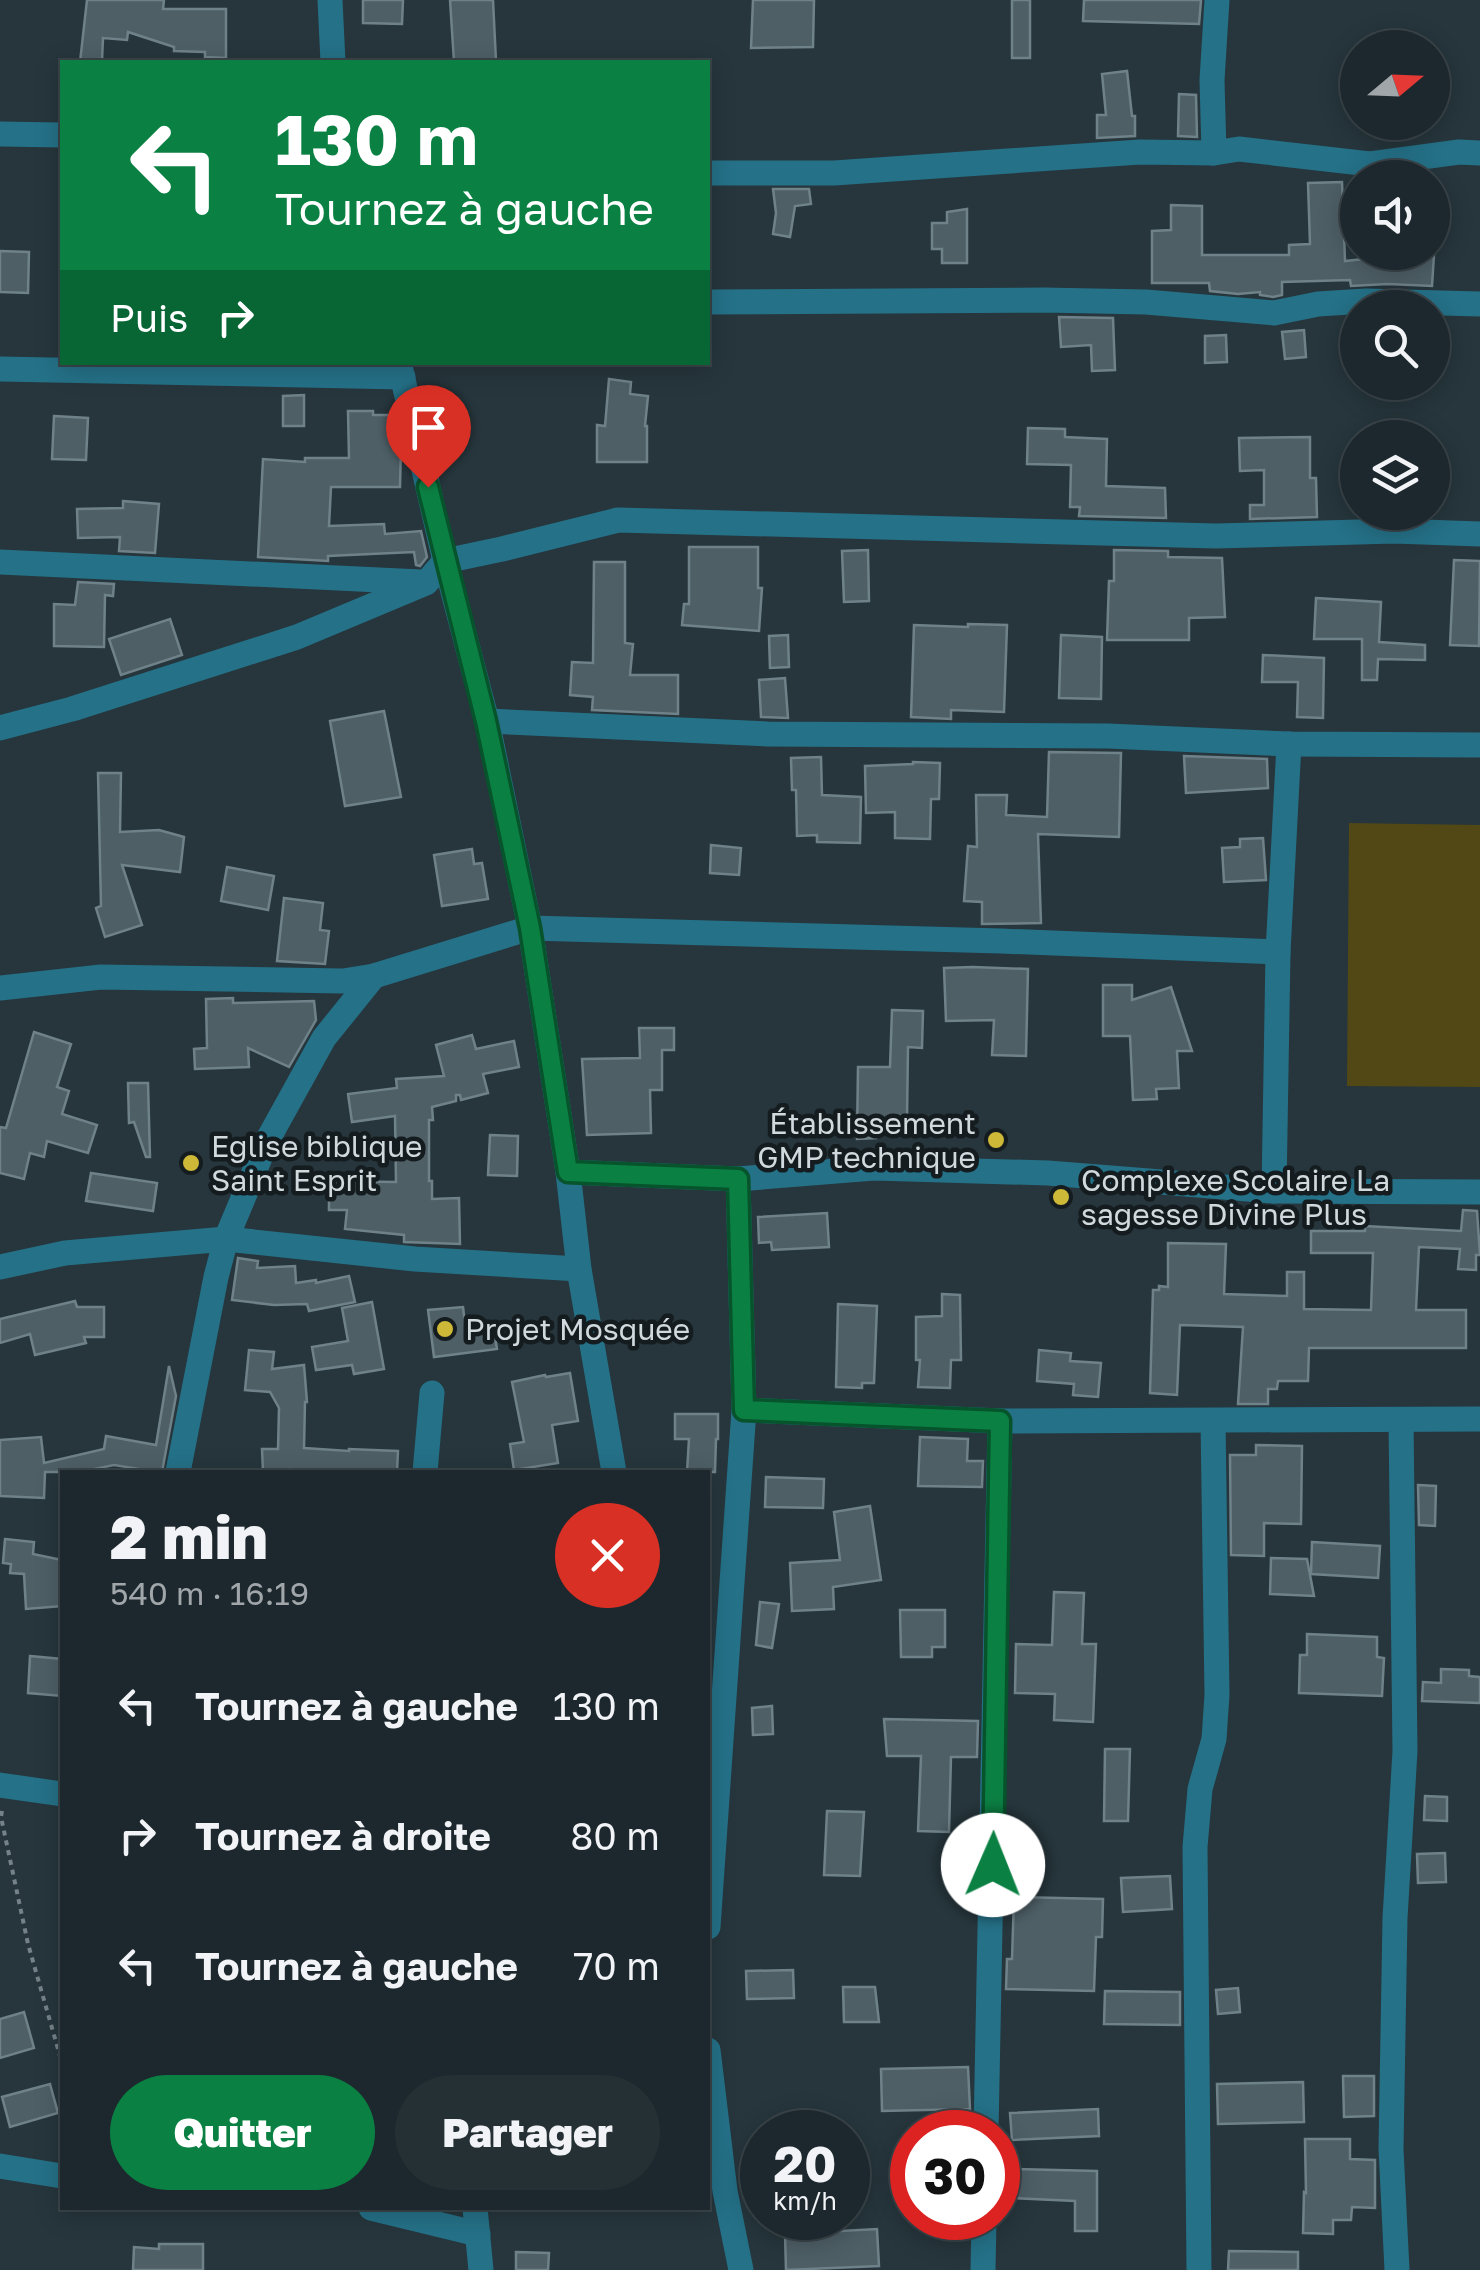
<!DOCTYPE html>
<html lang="fr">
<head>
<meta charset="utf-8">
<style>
  :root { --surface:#1c282d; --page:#253035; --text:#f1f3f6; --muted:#a0a6aa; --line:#3a4449; --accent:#0b8043 }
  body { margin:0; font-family:"Golos Text",sans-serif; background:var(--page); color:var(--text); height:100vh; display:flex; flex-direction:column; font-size:38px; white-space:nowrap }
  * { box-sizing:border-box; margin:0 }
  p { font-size:32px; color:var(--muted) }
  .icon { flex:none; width:55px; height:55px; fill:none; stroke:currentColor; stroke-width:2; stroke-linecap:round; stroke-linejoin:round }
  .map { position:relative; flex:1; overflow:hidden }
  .drawer { position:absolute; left:60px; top:1470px; width:650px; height:740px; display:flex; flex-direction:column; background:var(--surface); border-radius:0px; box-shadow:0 5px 25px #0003,0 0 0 2px var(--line) }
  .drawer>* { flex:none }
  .banner { position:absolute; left:60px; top:60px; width:650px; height:305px; border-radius:0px; box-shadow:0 5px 25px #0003,0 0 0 2px var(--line); background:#0b8043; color:#fff; overflow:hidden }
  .needle { width:65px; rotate:71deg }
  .tools { position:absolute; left:1340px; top:30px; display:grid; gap:20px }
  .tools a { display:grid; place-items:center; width:110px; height:110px; border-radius:50%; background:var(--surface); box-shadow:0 5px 25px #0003,0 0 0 2px var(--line); font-size:50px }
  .speed { position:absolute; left:740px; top:2110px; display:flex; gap:20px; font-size:50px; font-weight:700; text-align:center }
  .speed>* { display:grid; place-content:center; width:130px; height:130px; border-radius:50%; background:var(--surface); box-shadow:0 5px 25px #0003,0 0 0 2px var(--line); line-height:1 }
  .speed small { font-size:25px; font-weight:400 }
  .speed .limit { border:15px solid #d22; background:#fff; color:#111 }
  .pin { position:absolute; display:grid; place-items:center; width:85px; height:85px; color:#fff; margin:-102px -42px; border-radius:50% 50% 50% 0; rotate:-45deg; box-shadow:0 0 10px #0007 }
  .pin .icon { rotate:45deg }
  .me { position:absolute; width:110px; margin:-55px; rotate:1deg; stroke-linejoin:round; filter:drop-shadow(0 0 8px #0008) }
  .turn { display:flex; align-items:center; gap:35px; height:210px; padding:0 50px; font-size:45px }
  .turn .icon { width:130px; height:130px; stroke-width:2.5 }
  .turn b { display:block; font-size:70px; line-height:85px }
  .then { display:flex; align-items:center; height:95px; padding:0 50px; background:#0003; gap:20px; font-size:38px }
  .round { display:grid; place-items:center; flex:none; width:105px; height:105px; border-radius:52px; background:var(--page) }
  .overview { display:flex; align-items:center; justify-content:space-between; height:170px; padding:0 50px }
  h1 { font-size:60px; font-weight:800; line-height:75px }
  .primary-button { display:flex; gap:20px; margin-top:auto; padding:20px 50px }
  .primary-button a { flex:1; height:115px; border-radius:60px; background:var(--accent); color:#fff; font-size:40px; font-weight:800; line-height:115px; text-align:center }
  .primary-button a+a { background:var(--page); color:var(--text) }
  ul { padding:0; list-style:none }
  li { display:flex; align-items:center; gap:30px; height:130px; padding:0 50px }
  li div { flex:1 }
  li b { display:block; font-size:38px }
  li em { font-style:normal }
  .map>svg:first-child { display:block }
  .green { fill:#514816 }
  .building { fill:#4e5f66; stroke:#708289; stroke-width:2.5 }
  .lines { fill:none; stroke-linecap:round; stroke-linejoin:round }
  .path { stroke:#758287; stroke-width:4; stroke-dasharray:5 5; stroke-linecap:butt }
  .minor { stroke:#257188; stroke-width:25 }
  .route-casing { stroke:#07532c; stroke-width:25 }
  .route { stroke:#0b8043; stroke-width:18 }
  .poi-dot { fill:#ceb837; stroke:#151c1f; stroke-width:4 }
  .labels { text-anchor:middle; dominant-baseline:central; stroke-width:9; stroke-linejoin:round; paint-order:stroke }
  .poi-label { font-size:30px; fill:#d0d9dd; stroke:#151c1f; text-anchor:start }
</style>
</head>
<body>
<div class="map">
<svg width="1480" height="2270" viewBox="0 0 1480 2270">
  <rect width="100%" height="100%" fill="#26363c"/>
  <!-- green -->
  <path class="green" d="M1349 823 1480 825V1087L1347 1086Z"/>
  <!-- building -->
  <g class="building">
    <path d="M87 0H164L163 9H226V58L205 57V52L174 51V47L128 32 127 40 103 38 102 62H80Z"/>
    <path d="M363 0H403L402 24 363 23Z"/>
    <path d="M450 0H493L496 61 454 62Z"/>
    <path d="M753 0H814L813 47 751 48Z"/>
    <rect x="1012" y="0" width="18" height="58"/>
    <path d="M1084 0H1201L1199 24 1083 21Z"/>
    <path d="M1127 71 1132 116H1135V136L1097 138V115H1106L1102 74Z"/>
    <path d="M1179 94 1196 95 1197 137 1178 136Z"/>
    <path d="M1342 182 1345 261 1410 254 1434 255 1432 286 1388 284 1351 286 1350 280 1282 282V295L1273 297 1260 295V292L1238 294 1210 291 1209 283H1152V231L1171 230V205L1202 206V255H1289V245L1310 244 1308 183Z"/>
    <path d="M773 189H809L811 204 795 206 790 237 773 234 776 213Z"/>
    <path d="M967 209V263H942V249H932V223H947V212Z"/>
    <path d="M0 251 29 252 28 293 0 292Z"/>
    <path d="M1059 317 1113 318 1115 370 1092 371 1091 345 1061 347Z"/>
    <path d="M1304 330 1306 357 1285 359 1282 332Z"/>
    <path d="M1226 335 1227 362 1205 363V336Z"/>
    <path d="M609 379 631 382 630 394 648 396 645 426H647V462H597V425L605 426Z"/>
    <path d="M304 395V426H283V396Z"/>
    <path d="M348 411H373V415H394L401 444 400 487H331L329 526 384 524 385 534 421 531 427 557 420 566 416 565 414 552 328 556V561L258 557 263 459 305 462V458H349Z"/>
    <path d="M54 416 88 418 86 460 52 459Z"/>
    <path d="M1028 428 1065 429V437L1107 439 1106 486 1165 488 1166 518 1079 516 1080 507H1070L1071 465 1027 464Z"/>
    <path d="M1310 437V478H1316L1317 517 1250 519V505H1264V470L1240 471 1239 438Z"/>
    <path d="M123 501 159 504 155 553 119 551 120 537 78 538 77 509 123 508Z"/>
    <path d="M689 547H758V588H762L759 631 682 625 684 604H689Z"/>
    <path d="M868 550 869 601 844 602 842 551Z"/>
    <path d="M1114 550 1168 551V557L1222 558 1225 617 1189 618V640H1107L1109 581H1114Z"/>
    <path d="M1454 560 1480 561 1479 646 1450 645Z"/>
    <path d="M594 562H625V643L633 644 630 675H678V714L592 710 593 697 570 695 572 662 593 663Z"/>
    <path d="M78 582 114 584 113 596 105 595 104 647 54 646V604L75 605Z"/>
    <path d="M1316 598 1381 602 1379 642 1425 645V660L1378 659 1377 680H1362V639H1314Z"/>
    <path d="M170 619 182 655 121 675 109 639Z"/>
    <path d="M968 624 1007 625 1004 712 951 710V719L911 717 914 625 968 627Z"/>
    <path d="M788 635 789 667 770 668 769 636Z"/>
    <path d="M1061 635 1102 637 1101 699 1059 698Z"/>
    <path d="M1263 655 1324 658 1323 718 1297 717 1298 682H1262Z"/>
    <path d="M785 678 788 718 761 717 759 680Z"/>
    <path d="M384 711 401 797 345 806 330 721Z"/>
    <path d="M1049 752 1121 753 1119 837 1038 834 1041 923 982 924V902L964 901 968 846 977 847 976 795H1007L1006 815 1047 817Z"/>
    <path d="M1184 756 1267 759 1268 788 1186 793Z"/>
    <path d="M821 757 822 795 861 797 860 843 817 842V835L797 836 796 790H792L791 758Z"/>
    <path d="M913 762 940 763 939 799H931L930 839 895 838V812L866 813 865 766 913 764Z"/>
    <path d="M98 773H121L120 832 159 830 184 837 180 872 122 865 142 925 105 937 96 908 101 906Z"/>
    <path d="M1263 838 1266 880 1224 882 1222 848 1240 847V839Z"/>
    <path d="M711 845 741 848 739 875 710 873Z"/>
    <path d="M472 849 474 864 482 863 488 899 442 906 434 855Z"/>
    <path d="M227 867 274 876 268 910 221 901Z"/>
    <path d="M284 898 323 903 320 930 329 931 325 964 277 961Z"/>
    <path d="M973 967 1028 969 1026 1056 992 1055 994 1020 946 1021 944 968Z"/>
    <path d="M1103 985H1132V1000L1171 987 1192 1051H1177L1179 1088 1156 1089 1157 1099 1133 1100 1130 1036H1103Z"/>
    <path d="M233 998V1003L314 1001 316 1020 289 1067 248 1048 249 1067 195 1069 194 1049 207 1048 206 999Z"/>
    <path d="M892 1010 923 1011 922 1048 908 1047 907 1119 875 1118 876 1138 857 1139 858 1067H890Z"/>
    <path d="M639 1028H674V1050H662V1090H650L651 1133 587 1135 582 1059 640 1058Z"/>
    <path d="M34 1032 71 1044 57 1087 69 1091 62 1114 97 1125 88 1153 47 1141 44 1157 30 1153 24 1179 0 1173V1127L6 1128Z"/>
    <path d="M472 1035 476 1049 514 1041 519 1067 483 1074 488 1093 461 1100 460 1095H456V1101L432 1107 433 1120H429V1181H432V1199L459 1198 460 1244 404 1242V1235L345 1229 347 1210H329V1181L396 1182 395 1116 352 1122 348 1094 397 1088 396 1079 444 1076 436 1045Z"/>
    <path d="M128 1083H148L150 1157H146L134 1122 129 1123Z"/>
    <path d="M490 1135 518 1136 517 1176 488 1175Z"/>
    <path d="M91 1173 157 1183 153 1211 86 1201Z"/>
    <path d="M1463 1210 1477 1211 1480 1255H1476V1270L1458 1269 1460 1249 1419 1247 1416 1310H1466V1348H1309L1308 1381H1278L1277 1389H1268V1404H1238L1243 1327 1180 1325 1177 1395 1150 1393 1153 1290H1159V1286L1168 1287V1243L1226 1244 1224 1294 1287 1296V1272H1304V1309L1371 1310 1373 1253H1311V1231H1365V1226L1461 1231Z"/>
    <path d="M827 1213 829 1247 772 1250 771 1242 759 1243 758 1217Z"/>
    <path d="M238 1258 258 1261 257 1268 295 1266 296 1283 316 1280V1283L349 1276 355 1302 309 1311 307 1304 274 1305 232 1300Z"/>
    <path d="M942 1294 960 1295 961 1360H951L950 1388 918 1387 920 1360H916V1317L942 1316Z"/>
    <path d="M75 1301 77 1307H104V1337H84L86 1343 35 1355 30 1334 0 1343V1319Z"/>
    <path d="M372 1302 384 1369 354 1374 352 1365 316 1370 312 1347 348 1341 342 1308Z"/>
    <path d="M838 1304 877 1306 874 1383H862V1388L836 1387Z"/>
    <path d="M463 1307 466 1333 494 1330 497 1349 434 1357 428 1310Z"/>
    <path d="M249 1350 274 1352 272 1369 304 1365 307 1402H305L304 1448 349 1451V1449L398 1451 397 1472H335L290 1469V1472H263L262 1449H278L279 1408 270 1392 245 1390Z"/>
    <path d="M1039 1350 1071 1353 1070 1361 1101 1363 1098 1397 1073 1395 1074 1384 1037 1381Z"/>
    <path d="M169 1366 176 1396 162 1472H151L152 1471 114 1465 80 1472H45L44 1498 0 1496V1440L41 1437 44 1463 104 1449 106 1436 156 1445Z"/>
    <path d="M570 1373 578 1421 552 1425 558 1463 514 1470 510 1444 524 1442 512 1382 545 1375 546 1377Z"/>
    <path d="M675 1414H718V1439H716L715 1472H687L689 1439H675Z"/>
    <path d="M920 1437 968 1439 967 1461H983L982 1487 918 1486Z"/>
    <path d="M1256 1445 1302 1446 1301 1524 1264 1523V1556L1231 1555 1230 1455H1256Z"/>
    <path d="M766 1477 824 1479 823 1508 765 1507Z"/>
    <path d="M1418 1485 1436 1486 1435 1526 1419 1525Z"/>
    <path d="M870 1506 881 1580 833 1587 834 1609 792 1611 790 1563 840 1560 834 1512Z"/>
    <path d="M5 1539 34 1542 33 1554 62 1560V1606L26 1609 24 1574 10 1573 11 1564 3 1563Z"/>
    <path d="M1312 1542 1380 1546 1378 1578 1311 1574Z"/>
    <path d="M1271 1558 1307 1559 1314 1596 1270 1594Z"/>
    <path d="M1054 1592 1084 1593 1082 1644H1096L1093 1722 1054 1720 1055 1694 1015 1693 1016 1644 1052 1645Z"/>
    <path d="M760 1602 779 1604 772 1648 756 1645Z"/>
    <path d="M900 1610H945V1647H932V1657H901Z"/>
    <path d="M1307 1634 1377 1637V1657L1384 1658 1382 1696 1299 1693 1300 1655H1307Z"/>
    <path d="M30 1656 62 1659V1696L28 1693Z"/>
    <path d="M1441 1669 1469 1670V1676L1480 1677V1703L1422 1701 1423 1682 1441 1683Z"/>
    <path d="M772 1706 773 1734 753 1735 752 1708Z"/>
    <path d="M884 1719 978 1721 977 1757H951L949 1832 918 1831 921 1756H887Z"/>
    <path d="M1105 1749H1130L1128 1821H1104Z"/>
    <path d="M1425 1796 1447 1797V1821L1424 1820Z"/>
    <path d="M827 1811 864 1812 860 1876 824 1875Z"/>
    <path d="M1445 1853 1446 1882 1418 1883 1417 1854Z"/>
    <path d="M1170 1876 1172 1909 1123 1912 1121 1878Z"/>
    <path d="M1014 1897 1103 1899 1102 1937H1096L1094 1991 1006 1989 1007 1959H1012Z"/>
    <path d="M793 1970 794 1998 747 1999 746 1971Z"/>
    <path d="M843 1987H875L879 2022H844Z"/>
    <path d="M1238 1988 1240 2012 1218 2014 1216 1990Z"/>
    <path d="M1105 1991 1180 1992V2025L1104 2024Z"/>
    <path d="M24 2012 34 2048 0 2058V2019Z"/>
    <path d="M968 2067 970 2109 882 2111 881 2069Z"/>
    <path d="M1343 2076H1374V2116L1344 2117Z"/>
    <path d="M1303 2082 1304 2122 1218 2124 1217 2084Z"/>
    <path d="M50 2084 58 2113 10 2127 2 2097Z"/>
    <path d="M1098 2109 1099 2136 1012 2140 1010 2113Z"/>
    <path d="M1305 2139H1350V2159L1375 2160V2208L1352 2207 1351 2220H1333V2234L1303 2233 1304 2192 1306 2193Z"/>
    <path d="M1013 2169 1097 2171V2231H1075V2201L1012 2198Z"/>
    <path d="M877 2229 879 2266 786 2270 785 2234Z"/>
    <path d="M159 2244H203V2270H133L134 2247 159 2249Z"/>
    <path d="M1229 2251 1298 2252V2270H1228Z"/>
    <path d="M516 2252 549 2253 548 2270H516Z"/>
  </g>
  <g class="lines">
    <!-- path -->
    <path class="path" d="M2 1811 1 1817 28 1944 62 2063"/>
    <!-- minor -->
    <g class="minor">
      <path d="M330 0 333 62"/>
      <path d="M0 134 62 135"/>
      <path d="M1214 153 1212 80 1217 0"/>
      <path d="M708 173H834L1140 152 1214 153 1239 149 1370 164 1459 152 1480 153"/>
      <path d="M708 302 1043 300 1146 302 1274 313 1318 304 1366 301 1480 304"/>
      <path d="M399 362 445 561 487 721 530 928 568 1172 579 1269 614 1472"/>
      <path d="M0 369 403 377"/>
      <path d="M0 562 421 582"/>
      <path d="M487 721 768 734 1108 736 1289 744 1480 745"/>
      <path d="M0 728 72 709 297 637 426 583 445 561 502 549 618 520 1216 536 1394 531 1480 534"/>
      <path d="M0 988 101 977 343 981 374 976 530 928 1001 941 1278 952"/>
      <path d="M568 1172 738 1179 874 1168 1048 1173 1274 1191 1480 1192"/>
      <path d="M1274 1191 1278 952 1289 744"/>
      <path d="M0 1267 65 1253 226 1239 415 1259 579 1269"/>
      <path d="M744 1410 1000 1421 1480 1419"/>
      <path d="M178 1472 216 1277 226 1239 267 1141 324 1038 374 976"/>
      <path d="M425 1472 432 1393"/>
      <path d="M0 1785 62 1794"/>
      <path d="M708 1927 744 1410 738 1179"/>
      <path d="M708 2050 725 2191 741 2270"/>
      <path d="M986 2132 1000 1421"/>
      <path d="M0 2166 62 2176"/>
      <path d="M371 2208 478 2234"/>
      <path d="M475 2208 481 2270"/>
      <path d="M983 2270 984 2218"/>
      <path d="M1199 2270 1195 1847 1200 1789 1214 1739 1217 1695 1213 1421"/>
      <path d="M1397 2270 1391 2149 1395 1918 1405 1751 1401 1420"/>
    </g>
  </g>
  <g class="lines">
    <!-- route casing -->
    <g class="route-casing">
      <path id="route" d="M428 487 486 721 530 928 568 1172 738 1179 744 1410 1000 1421 993 1865"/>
    </g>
    <!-- route -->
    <use href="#route" class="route"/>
  </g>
  <!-- markers -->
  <g class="poi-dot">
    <circle cx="996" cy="1140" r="10"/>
    <circle cx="191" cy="1163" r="10"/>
    <circle cx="1061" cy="1197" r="10"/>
    <circle cx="445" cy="1329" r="10"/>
  </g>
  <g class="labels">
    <!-- poi labels -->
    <g class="poi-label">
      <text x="976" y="1123" text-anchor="end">Établissement<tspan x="976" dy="34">GMP technique</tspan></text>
      <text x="211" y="1146">Eglise biblique<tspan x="211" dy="34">Saint Esprit</tspan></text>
      <text x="1081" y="1180">Complexe Scolaire La<tspan x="1081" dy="34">sagesse Divine Plus</tspan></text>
      <text x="465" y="1329">Projet Mosquée</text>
    </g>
  </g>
</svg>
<div class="tools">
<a><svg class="needle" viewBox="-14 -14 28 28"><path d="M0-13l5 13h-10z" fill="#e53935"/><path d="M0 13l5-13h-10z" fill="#a0a6aa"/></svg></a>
<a><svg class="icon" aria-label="sound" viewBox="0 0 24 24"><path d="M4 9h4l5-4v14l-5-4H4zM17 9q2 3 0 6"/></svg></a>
<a><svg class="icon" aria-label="search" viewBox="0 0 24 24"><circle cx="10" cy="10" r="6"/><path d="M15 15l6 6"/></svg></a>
<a><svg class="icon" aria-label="layers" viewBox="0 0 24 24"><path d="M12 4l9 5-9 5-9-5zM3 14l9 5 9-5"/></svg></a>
</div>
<div class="speed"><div>20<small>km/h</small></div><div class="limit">30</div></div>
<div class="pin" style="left:428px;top:487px;background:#d93025"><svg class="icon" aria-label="arrive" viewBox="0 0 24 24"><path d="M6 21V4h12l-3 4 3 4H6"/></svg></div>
<svg class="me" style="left:993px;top:1865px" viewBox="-20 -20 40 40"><circle r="19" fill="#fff"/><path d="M0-13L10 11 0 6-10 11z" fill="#0b8043"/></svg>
<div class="banner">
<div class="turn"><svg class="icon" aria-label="left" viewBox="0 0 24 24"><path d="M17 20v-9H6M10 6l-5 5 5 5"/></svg><div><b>130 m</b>Tournez à gauche</div></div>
<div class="then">Puis<svg class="icon" aria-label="right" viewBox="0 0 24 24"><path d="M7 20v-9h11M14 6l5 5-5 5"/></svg></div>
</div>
<section class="drawer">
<div class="overview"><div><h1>2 min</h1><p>540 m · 16:19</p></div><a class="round" style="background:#d93025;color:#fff"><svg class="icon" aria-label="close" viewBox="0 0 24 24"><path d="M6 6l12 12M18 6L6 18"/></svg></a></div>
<ul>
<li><svg class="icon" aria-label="left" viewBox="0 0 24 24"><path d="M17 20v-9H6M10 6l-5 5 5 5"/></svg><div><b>Tournez à gauche</b></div><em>130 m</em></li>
<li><svg class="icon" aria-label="right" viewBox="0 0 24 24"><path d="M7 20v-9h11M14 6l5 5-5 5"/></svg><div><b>Tournez à droite</b></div><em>80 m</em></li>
<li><svg class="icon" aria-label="left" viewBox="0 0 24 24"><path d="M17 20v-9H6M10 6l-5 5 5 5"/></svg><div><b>Tournez à gauche</b></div><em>70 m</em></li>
</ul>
<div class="primary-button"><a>Quitter</a><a>Partager</a></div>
</section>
</div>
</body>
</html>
